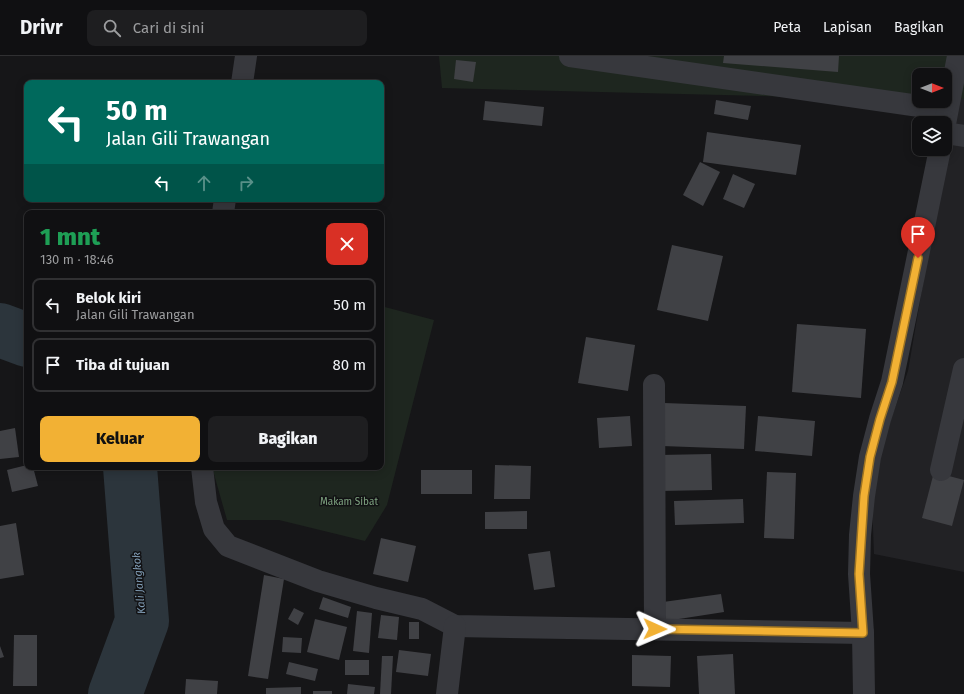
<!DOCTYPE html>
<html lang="id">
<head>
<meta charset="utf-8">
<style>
  :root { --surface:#101012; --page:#1e1e20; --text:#f1f3f6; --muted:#9c9d9f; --line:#303032; --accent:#f2b134 }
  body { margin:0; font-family:"Fira Sans",sans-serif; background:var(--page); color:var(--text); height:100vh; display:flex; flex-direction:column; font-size:15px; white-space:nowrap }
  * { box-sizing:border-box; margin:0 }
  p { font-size:13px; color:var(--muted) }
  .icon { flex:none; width:22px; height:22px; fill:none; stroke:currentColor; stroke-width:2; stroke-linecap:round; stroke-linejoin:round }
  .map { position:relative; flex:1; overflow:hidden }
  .side { position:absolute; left:24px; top:154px; width:360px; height:260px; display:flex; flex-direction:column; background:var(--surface); border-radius:8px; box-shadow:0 2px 10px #0003,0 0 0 1px var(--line) }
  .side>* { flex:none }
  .top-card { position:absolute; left:24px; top:24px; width:360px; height:122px; border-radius:8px; box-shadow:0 2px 10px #0003,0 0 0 1px var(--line); background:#00695c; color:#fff; overflow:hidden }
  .needle { width:26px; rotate:90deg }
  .buttons { position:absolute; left:912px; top:12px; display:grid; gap:8px }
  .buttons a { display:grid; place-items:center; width:40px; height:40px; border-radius:8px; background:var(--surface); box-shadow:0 2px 10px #0003,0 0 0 1px var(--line); font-size:20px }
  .pin { position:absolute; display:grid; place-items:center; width:34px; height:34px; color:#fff; margin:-41px -17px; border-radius:50% 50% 50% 0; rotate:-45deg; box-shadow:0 0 4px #0007 }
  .pin .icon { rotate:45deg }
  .me { position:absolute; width:44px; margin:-22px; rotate:91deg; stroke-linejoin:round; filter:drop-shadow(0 0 3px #0008) }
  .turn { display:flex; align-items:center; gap:14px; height:84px; padding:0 16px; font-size:18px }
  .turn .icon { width:52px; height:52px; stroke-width:2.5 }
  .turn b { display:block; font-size:28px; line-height:34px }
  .lanes { display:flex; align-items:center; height:38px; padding:0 16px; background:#0003; justify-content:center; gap:20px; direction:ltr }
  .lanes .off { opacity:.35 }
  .round { display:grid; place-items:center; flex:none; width:42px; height:42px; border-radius:8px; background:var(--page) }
  .headline { display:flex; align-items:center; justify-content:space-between; height:68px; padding:0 16px }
  h1 { font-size:24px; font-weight:800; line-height:30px; color:#1e9e55 }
  .primary-button { display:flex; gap:8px; margin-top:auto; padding:8px 16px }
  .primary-button a { flex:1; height:46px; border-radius:8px; background:var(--accent); color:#111; font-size:16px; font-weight:800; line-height:46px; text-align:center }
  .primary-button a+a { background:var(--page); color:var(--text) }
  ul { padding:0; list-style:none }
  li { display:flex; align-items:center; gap:12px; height:54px; margin:0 8px 6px; padding:0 8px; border:2px solid var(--line); border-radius:8px }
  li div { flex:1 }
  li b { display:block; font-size:15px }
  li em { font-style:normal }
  header { display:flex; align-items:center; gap:24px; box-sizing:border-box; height:56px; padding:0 20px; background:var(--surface); border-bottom:1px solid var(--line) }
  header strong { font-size:19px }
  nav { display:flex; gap:22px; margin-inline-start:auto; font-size:14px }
  .search { width:280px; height:36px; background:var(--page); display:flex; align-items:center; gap:10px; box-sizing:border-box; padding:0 14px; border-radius:8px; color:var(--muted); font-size:15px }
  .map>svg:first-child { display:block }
  .built { fill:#222225 }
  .green { fill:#1e261f }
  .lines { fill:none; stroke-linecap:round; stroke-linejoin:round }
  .river { stroke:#2c353c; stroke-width:54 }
  .building { fill:#404145 }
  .minor { stroke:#37383d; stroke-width:22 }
  .route-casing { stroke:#9d7322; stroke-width:10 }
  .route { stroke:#f2b134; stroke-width:7 }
  .labels { text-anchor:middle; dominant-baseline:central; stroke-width:3; stroke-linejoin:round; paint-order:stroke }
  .park-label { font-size:10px; fill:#7fa381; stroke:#111113 }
  .water-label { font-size:11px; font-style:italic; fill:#7f9bb3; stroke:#111113 }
</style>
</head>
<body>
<header>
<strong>Drivr</strong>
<div class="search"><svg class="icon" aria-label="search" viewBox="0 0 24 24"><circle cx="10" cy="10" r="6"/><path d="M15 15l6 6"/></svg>Cari di sini</div>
<nav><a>Peta</a><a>Lapisan</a><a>Bagikan</a></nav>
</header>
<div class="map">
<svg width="964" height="638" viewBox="0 0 964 638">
  <rect width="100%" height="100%" fill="#161618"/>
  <!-- built -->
  <path class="built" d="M957 29 964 30V516L874 498 871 420 908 315Z"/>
  <!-- green -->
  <g class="green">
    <path d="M439 0H964V43L959 42 945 19H919V44L442 32Z"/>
    <path d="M381 250 434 264 387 449 365 485 279 464H227L212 411H381Z"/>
  </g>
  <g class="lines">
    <!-- river -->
    <g class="river">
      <path d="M0 274 27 284"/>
      <path d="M115 638 142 565 130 411"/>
    </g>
  </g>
  <!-- building -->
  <g class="building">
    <path d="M724 0H839L838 16 723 7Z"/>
    <path d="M456 4 476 6 473 26 454 23Z"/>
    <path d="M716 44 751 50 748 64 714 58Z"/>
    <path d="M485 45 544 51 542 70 483 64Z"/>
    <path d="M707 76 801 89 796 119 703 106Z"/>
    <path d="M700 106 720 116 703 150 683 139Z"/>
    <path d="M733 118 755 128 744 152 723 143Z"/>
    <path d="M672 189 723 200 708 265 657 254Z"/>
    <path d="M797 268 866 273 861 342 792 336Z"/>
    <path d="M586 281 635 289 628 335 578 327Z"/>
    <path d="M664 347 746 350 744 393 662 390Z"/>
    <path d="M630 360 632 390 599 392 597 362Z"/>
    <path d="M758 360 815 365 812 400 755 395Z"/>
    <path d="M15 372 19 401 0 403V375Z"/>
    <path d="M711 398 712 434 660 435 659 399Z"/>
    <path d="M27 409V411H33L38 430 12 436 7 414Z"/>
    <path d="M495 409 531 410 530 443H494Z"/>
    <rect x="421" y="414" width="51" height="24"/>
    <path d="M767 416 796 417 794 483 764 482Z"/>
    <path d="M934 416 964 424 952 470 922 462Z"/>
    <path d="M743 443 744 467 675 469 674 445Z"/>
    <path d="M527 455V473H485V456Z"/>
    <path d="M16 467 24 519 0 523V470Z"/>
    <path d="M381 482 416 490 408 526 373 518Z"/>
    <path d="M550 495 555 531 534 534 528 498Z"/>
    <path d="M264 519 284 523 268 623 248 620Z"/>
    <path d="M721 538 724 556 666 565 663 546Z"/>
    <path d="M323 541 351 551 348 562 319 553Z"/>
    <path d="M294 552 304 557 298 569 288 563Z"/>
    <path d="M357 555 372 557 369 597 353 595Z"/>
    <path d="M381 559 399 561 397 584 378 582Z"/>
    <path d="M315 563 347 571 339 604 307 596Z"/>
    <rect x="409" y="566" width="10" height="17"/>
    <path d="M14 579H37V630H13Z"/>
    <path d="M283 581 302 582 301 597 282 596Z"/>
    <path d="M0 590 4 601 0 602Z"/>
    <path d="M399 594 431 598 428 620 396 616Z"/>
    <path d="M733 598 735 638H699L697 600Z"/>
    <path d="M632 599 671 600 670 631 632 630Z"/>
    <path d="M382 600H393L391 638H380Z"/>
    <rect x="345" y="604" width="24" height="15"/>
    <path d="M289 606 318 613 315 625 286 618Z"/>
    <path d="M186 623 218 625 217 638H185Z"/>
    <path d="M348 628 375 631 374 638H347Z"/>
    <path d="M301 631V638H266V632Z"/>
    <rect x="313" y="635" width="19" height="3"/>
  </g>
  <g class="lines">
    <!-- minor -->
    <g class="minor">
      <path d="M570 0 947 54"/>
      <path d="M242 27 246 0"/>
      <path d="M945 68 958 0"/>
      <path d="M945 77 964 80"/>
      <path d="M223 157 225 143"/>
      <path d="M654 329 655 573"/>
      <path d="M202 411 206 446 214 473 228 490 318 525 376 542 422 553 455 570 863 577"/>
      <path d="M941 414 964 313"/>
      <path d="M447 638 455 570"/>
      <path d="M864 638 863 577 859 518 860 479 864 440 870 401 880 363 892 326 940 93"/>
    </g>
  </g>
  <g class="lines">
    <!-- route casing -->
    <g class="route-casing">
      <path id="route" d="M655 573 863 577 859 518 864 440 870 401 880 363 892 326 918 202"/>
    </g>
    <!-- route -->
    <use href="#route" class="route"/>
  </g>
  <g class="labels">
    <!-- park labels -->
    <g class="park-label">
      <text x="349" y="446">Makam Sibat</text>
    </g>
    <!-- water labels -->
    <g class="water-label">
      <text transform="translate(139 527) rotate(-95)">Kali Jangkok</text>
    </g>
  </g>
</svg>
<div class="buttons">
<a><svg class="needle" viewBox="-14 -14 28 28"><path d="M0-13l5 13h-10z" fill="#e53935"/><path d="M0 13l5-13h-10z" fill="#9c9d9f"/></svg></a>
<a><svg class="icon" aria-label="layers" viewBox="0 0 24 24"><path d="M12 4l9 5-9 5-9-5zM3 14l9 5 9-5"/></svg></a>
</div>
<div class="pin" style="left:918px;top:202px;background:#d93025"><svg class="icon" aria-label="arrive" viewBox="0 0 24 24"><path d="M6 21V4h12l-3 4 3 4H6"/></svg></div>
<svg class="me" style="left:655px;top:573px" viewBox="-20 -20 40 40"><path d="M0-17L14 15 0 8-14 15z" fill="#f2b134" stroke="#fff" stroke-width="4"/></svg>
<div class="top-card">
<div class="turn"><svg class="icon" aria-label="left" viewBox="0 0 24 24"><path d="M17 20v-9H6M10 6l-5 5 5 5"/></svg><div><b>50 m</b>Jalan Gili Trawangan</div></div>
<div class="lanes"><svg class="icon" aria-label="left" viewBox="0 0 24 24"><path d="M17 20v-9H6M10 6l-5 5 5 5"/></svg><svg class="icon off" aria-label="ahead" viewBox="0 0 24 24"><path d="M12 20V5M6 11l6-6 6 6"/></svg><svg class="icon off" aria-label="right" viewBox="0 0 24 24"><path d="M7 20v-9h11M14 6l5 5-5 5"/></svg></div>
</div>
<section class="side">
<div class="headline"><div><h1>1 mnt</h1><p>130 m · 18:46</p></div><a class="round" style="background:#d93025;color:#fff"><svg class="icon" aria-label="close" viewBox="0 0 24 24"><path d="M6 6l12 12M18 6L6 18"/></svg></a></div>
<ul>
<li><svg class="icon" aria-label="left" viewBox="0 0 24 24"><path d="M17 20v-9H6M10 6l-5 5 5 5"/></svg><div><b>Belok kiri</b><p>Jalan Gili Trawangan</p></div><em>50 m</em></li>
<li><svg class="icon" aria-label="arrive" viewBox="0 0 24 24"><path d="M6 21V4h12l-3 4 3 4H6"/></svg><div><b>Tiba di tujuan</b></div><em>80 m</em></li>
</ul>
<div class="primary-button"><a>Keluar</a><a>Bagikan</a></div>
</section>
</div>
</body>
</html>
